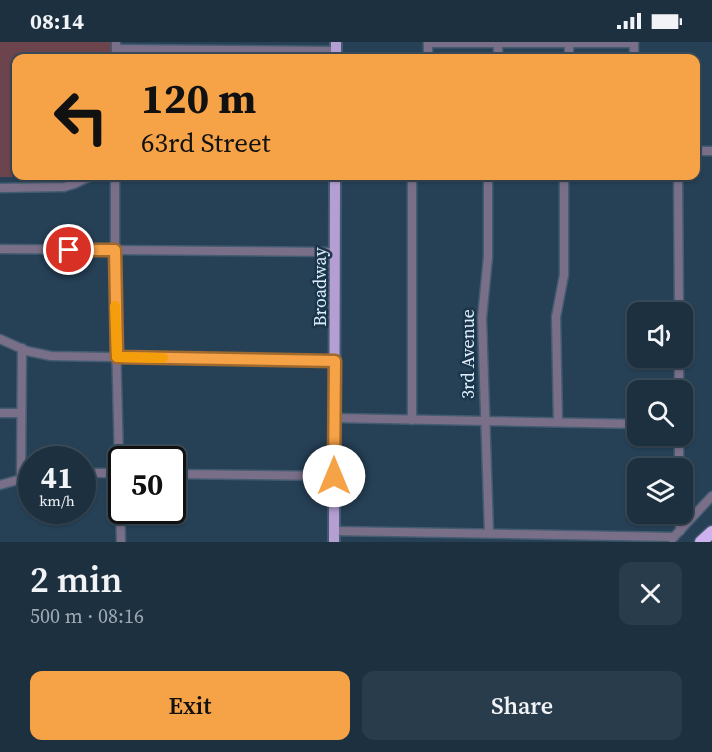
<!DOCTYPE html>
<html lang="en">
<head>
<meta charset="utf-8">
<style>
  :root { --surface:#1c3040; --page:#293c4b; --text:#f1f3f6; --muted:#a0a9b1; --line:#3a4b59; --accent:#f6a247 }
  body { margin:0; font-family:"Source Serif 4",serif; background:var(--page); color:var(--text); height:100vh; display:flex; flex-direction:column; font-size:22px; white-space:nowrap }
  * { box-sizing:border-box; margin:0 }
  p { font-size:20px; color:var(--muted) }
  .icon { flex:none; width:33px; height:33px; fill:none; stroke:currentColor; stroke-width:2; stroke-linecap:round; stroke-linejoin:round }
  .map { position:relative; height:500px; overflow:hidden }
  .panel { display:flex; flex-direction:column; background:var(--surface); flex:1 }
  .panel>* { flex:none }
  .guide { position:absolute; left:12px; top:12px; width:688px; height:126px; border-radius:12px; box-shadow:0 2px 4px #0004,0 0 0 2px var(--line); background:#f6a247; color:#111; overflow:hidden }
  .fabs { position:absolute; left:627px; top:260px; display:grid; gap:12px }
  .fabs a { display:grid; place-items:center; width:66px; height:66px; border-radius:12px; background:var(--surface); box-shadow:0 2px 4px #0004,0 0 0 2px var(--line); font-size:30px }
  .speed { position:absolute; left:18px; top:404px; display:flex; gap:12px; font-size:30px; font-weight:700; text-align:center }
  .speed>* { display:grid; place-content:center; width:78px; height:78px; border-radius:50%; background:var(--surface); box-shadow:0 2px 4px #0004,0 0 0 2px var(--line); line-height:1 }
  .speed small { font-size:15px; font-weight:400 }
  .speed .limit { border:3px solid #111; border-radius:9px; background:#fff; color:#111 }
  .pin { position:absolute; display:grid; place-items:center; width:51px; height:51px; color:#fff; margin:-26px; border:3px solid #fff; border-radius:50%; box-shadow:0 2px 6px #0007 }
  .me { position:absolute; width:66px; margin:-33px; rotate:0deg; stroke-linejoin:round; filter:drop-shadow(0 0 4px #0008) }
  .turn { display:flex; align-items:center; gap:21px; height:126px; padding:0 30px; font-size:27px }
  .turn .icon { width:78px; height:78px; stroke-width:2.5 }
  .turn b { display:block; font-size:42px; line-height:51px }
  .round { display:grid; place-items:center; flex:none; width:63px; height:63px; border-radius:12px; background:var(--page) }
  .overview { display:flex; align-items:center; justify-content:space-between; height:102px; padding:0 30px }
  h1 { font-size:36px; font-weight:600; line-height:45px }
  .cta { display:flex; gap:12px; margin-top:auto; padding:12px 30px }
  .cta a { flex:1; height:69px; border-radius:12px; background:var(--accent); color:#111; font-size:24px; font-weight:600; line-height:69px; text-align:center }
  .cta a+a { background:var(--page); color:var(--text) }
  .status { display:flex; justify-content:space-between; align-items:center; height:42px; padding:0 30px; background:var(--surface); direction:ltr }
  .status svg { height:16px; fill:currentColor }
  .map>svg:first-child { display:block }
  .green { fill:#6c444d }
  .lines { fill:none; stroke-linecap:round; stroke-linejoin:round }
  .minor-casing { stroke:#445c71; stroke-width:11 }
  .major-casing { stroke:#445c71; stroke-width:14 }
  .highway-casing { stroke:#445c71; stroke-width:15 }
  .minor { stroke:#7a6f88; stroke-width:8 }
  .major { stroke:#b59fd2; stroke-width:10 }
  .highway { stroke:#cdb2ef; stroke-width:12 }
  .route-casing { stroke:#a0692e; stroke-width:15 }
  .route { stroke:#f6a247; stroke-width:10 }
  .slow { stroke:#f59e0b; stroke-width:10 }
  .labels { text-anchor:middle; dominant-baseline:central; stroke-width:5; stroke-linejoin:round; paint-order:stroke }
  .street-label { font-size:18px; fill:#dfeefc; stroke:#1b364b }
</style>
</head>
<body>
<div class="status"><b>08:14</b><svg viewBox="0 0 49 12"><path d="M0 12V9h3v3zM5 12V6h3v6zM10 12V3h3v9zM15 12V0h3v12zM26 1h20v11H26zM47 4h2v5h-2z"/></svg></div>
<div class="map">
<svg width="712" height="500" viewBox="0 0 712 500">
  <rect width="100%" height="100%" fill="#264056"/>
  <!-- green -->
  <path class="green" d="M0 0H112V16H16V134H64L51 135H0Z"/>
  <g class="lines">
    <!-- minor casing -->
    <g class="minor-casing">
      <g id="minor">
        <path d="M428 0V16"/>
        <path d="M428 1H634V16"/>
        <path d="M117 7 336 9"/>
        <path d="M116 16V0"/>
        <path d="M498 16V1"/>
        <path d="M569 16V0"/>
        <path d="M696 109H712"/>
        <path d="M115 134V258L121 500"/>
        <path d="M488 134V215L482 276 489 491"/>
        <path d="M678 134 679 270"/>
        <path d="M0 146 64 145 74 142 91 134"/>
        <path d="M0 207 335 210"/>
        <path d="M0 297 27 309 51 314 335 319"/>
        <path d="M679 315V348"/>
        <path d="M0 371H21"/>
        <path d="M335 376 638 382"/>
        <path d="M412 378V134"/>
        <path d="M558 380 556 275 564 233V134"/>
        <path d="M679 393V426"/>
        <path d="M82 431H122"/>
        <path d="M172 432 334 434"/>
        <path d="M21 437 22 306"/>
        <path d="M0 443 32 434"/>
        <path d="M680 471V489"/>
        <path d="M334 489 674 495"/>
        <path d="M672 497 712 454"/>
      </g>
    </g>
    <!-- major casing -->
    <g class="major-casing">
      <g id="major">
        <path d="M336 16V0"/>
        <path d="M334 500 335 134"/>
      </g>
    </g>
    <!-- highway casing -->
    <g class="highway-casing">
      <path id="highway" d="M701 500 712 490"/>
    </g>
    <!-- minor -->
    <use href="#minor" class="minor"/>
    <!-- major -->
    <use href="#major" class="major"/>
    <!-- highway -->
    <use href="#highway" class="highway"/>
  </g>
  <g class="lines">
    <!-- route casing -->
    <g class="route-casing">
      <path id="route" d="M69 208H115L117 315 335 319 334 434"/>
    </g>
    <!-- route -->
    <use href="#route" class="route"/>
    <!-- slow -->
    <path class="slow" d="M115 264 117 315 163 316"/>
  </g>
  <g class="labels">
    <!-- street labels -->
    <g class="street-label">
      <text transform="translate(319 245) rotate(-90)">Broadway</text>
      <text transform="translate(467 312) rotate(-90)">3rd Avenue</text>
    </g>
  </g>
</svg>
<div class="fabs">
<a><svg class="icon" aria-label="sound" viewBox="0 0 24 24"><path d="M4 9h4l5-4v14l-5-4H4zM17 9q2 3 0 6"/></svg></a>
<a><svg class="icon" aria-label="search" viewBox="0 0 24 24"><circle cx="10" cy="10" r="6"/><path d="M15 15l6 6"/></svg></a>
<a><svg class="icon" aria-label="layers" viewBox="0 0 24 24"><path d="M12 4l9 5-9 5-9-5zM3 14l9 5 9-5"/></svg></a>
</div>
<div class="speed"><div>41<small>km/h</small></div><div class="limit">50</div></div>
<div class="pin" style="left:69px;top:208px;background:#d93025"><svg class="icon" aria-label="arrive" viewBox="0 0 24 24"><path d="M6 21V4h12l-3 4 3 4H6"/></svg></div>
<svg class="me" style="left:334px;top:434px" viewBox="-20 -20 40 40"><circle r="19" fill="#fff"/><path d="M0-13L10 11 0 6-10 11z" fill="#f6a247"/></svg>
<div class="guide">
<div class="turn"><svg class="icon" aria-label="left" viewBox="0 0 24 24"><path d="M17 20v-9H6M10 6l-5 5 5 5"/></svg><div><b>120 m</b>63rd Street</div></div>
</div>
</div>
<section class="panel">
<div class="overview"><div><h1>2 min</h1><p>500 m · 08:16</p></div><a class="round"><svg class="icon" aria-label="close" viewBox="0 0 24 24"><path d="M6 6l12 12M18 6L6 18"/></svg></a></div>
<div class="cta"><a>Exit</a><a>Share</a></div>
</section>
</body>
</html>
